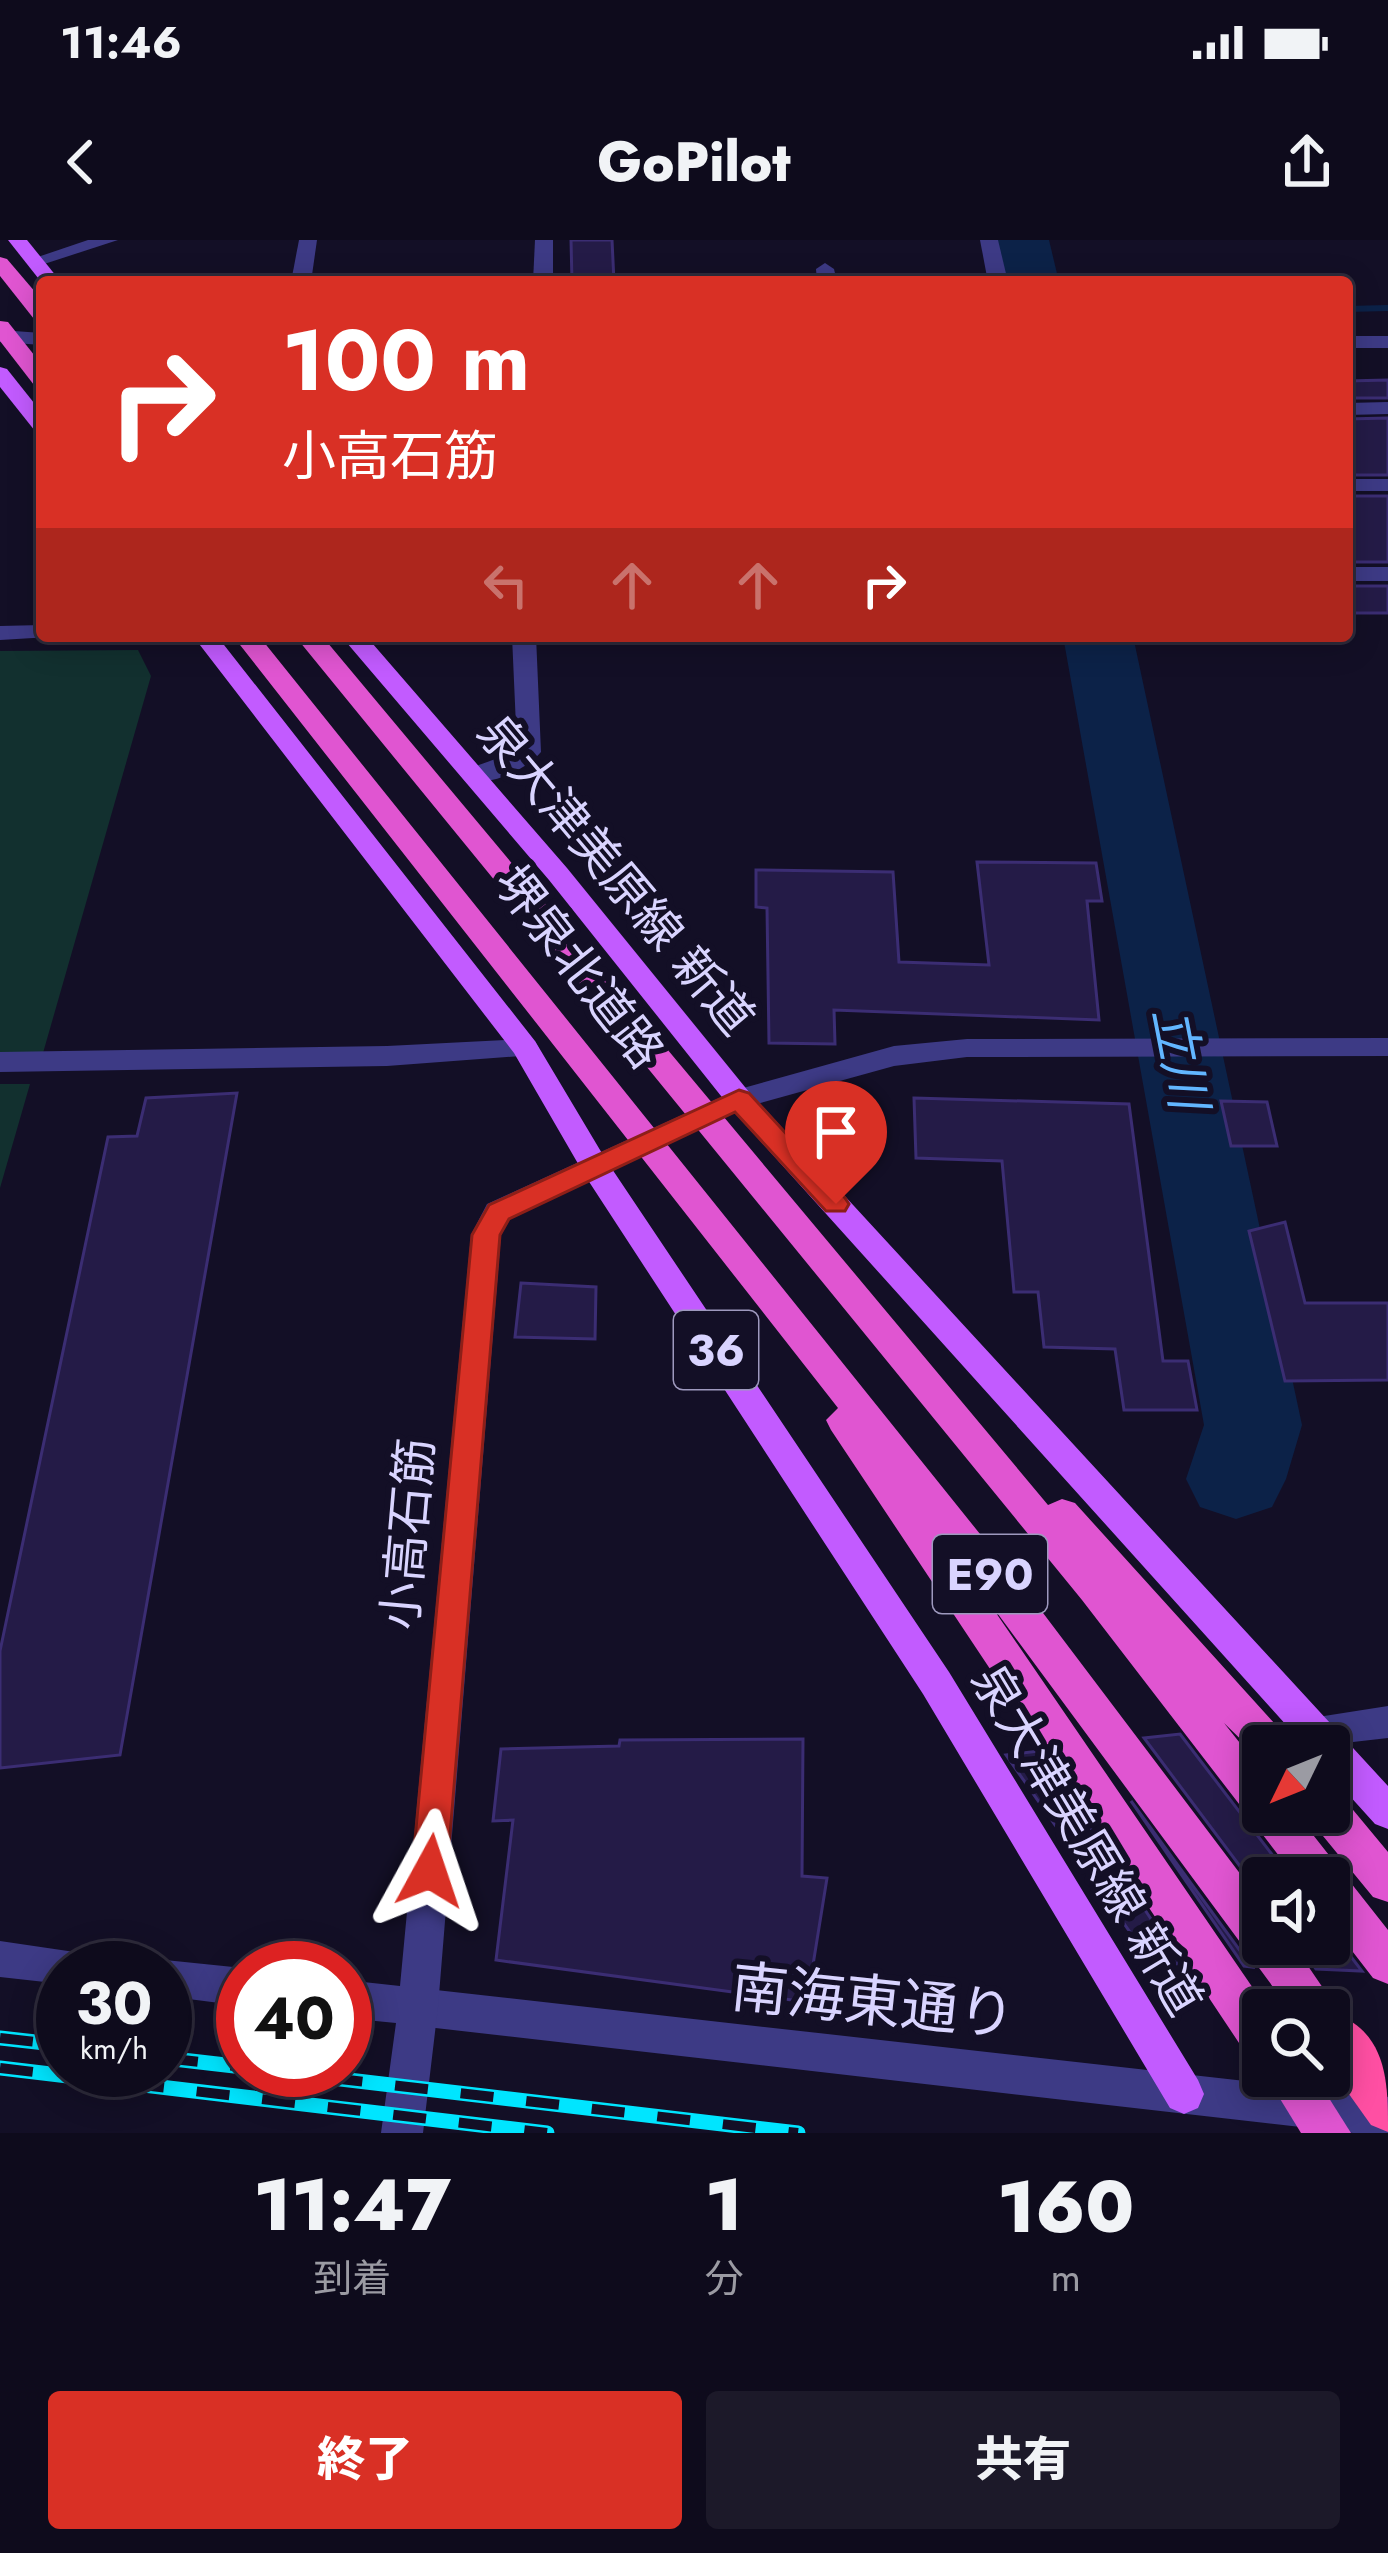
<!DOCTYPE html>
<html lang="ja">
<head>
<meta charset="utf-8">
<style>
  :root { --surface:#0e0b1c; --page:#1c1929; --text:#f1f3f6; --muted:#9b9ba3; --line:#2e2b3b; --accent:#d93025 }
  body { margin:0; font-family:Jost,"Noto Sans JP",sans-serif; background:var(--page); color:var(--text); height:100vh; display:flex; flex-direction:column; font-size:45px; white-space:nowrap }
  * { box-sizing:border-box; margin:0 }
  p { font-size:39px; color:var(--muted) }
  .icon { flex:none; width:66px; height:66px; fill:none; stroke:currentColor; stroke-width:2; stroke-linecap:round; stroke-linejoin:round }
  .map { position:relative; height:1893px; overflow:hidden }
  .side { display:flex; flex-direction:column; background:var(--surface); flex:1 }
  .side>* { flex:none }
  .guide { position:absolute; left:36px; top:36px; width:1317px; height:366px; border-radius:12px; box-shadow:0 6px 30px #0003,0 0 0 3px var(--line); background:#d93025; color:#fff; overflow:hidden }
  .needle { width:78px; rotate:227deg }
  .fabs { position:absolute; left:1242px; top:1485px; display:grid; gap:24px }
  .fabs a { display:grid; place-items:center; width:108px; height:108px; border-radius:12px; background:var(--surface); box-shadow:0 6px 30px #0003,0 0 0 3px var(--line); font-size:60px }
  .speed { position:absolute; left:36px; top:1701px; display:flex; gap:24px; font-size:60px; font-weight:700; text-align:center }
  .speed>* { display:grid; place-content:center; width:156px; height:156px; border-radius:50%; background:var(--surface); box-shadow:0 6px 30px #0003,0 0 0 3px var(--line); line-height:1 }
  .speed small { font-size:30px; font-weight:400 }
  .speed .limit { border:18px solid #d22; background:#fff; color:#111 }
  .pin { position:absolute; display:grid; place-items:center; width:102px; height:102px; color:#fff; margin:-123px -51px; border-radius:50% 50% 50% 0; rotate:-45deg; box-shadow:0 0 12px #0007 }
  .pin .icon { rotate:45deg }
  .me { position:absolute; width:132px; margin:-66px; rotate:5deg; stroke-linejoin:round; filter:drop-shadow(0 0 9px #0008) }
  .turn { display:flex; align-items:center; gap:42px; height:252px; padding:0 48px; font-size:54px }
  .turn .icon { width:156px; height:156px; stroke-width:2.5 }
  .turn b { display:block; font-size:84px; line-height:102px }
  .lanes { display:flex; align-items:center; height:114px; padding:0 48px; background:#0003; justify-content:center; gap:60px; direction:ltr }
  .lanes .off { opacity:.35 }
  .eta { display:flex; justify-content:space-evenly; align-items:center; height:204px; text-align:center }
  .eta b { font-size:72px; font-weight:800; line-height:84px }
  .button { display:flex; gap:24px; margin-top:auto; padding:24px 48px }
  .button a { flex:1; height:138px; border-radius:12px; background:var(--accent); color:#fff; font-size:48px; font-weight:800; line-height:138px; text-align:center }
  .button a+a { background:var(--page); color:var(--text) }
  .status { display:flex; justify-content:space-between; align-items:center; height:84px; padding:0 60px; background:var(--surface); direction:ltr }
  .status svg { height:33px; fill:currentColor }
  header { display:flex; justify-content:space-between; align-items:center; height:156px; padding:0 48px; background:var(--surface); font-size:54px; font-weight:800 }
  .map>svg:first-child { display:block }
  .green { fill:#12302f }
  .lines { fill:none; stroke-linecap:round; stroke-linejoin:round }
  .stream { fill:#0c2248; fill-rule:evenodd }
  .river { fill:#0c2248; fill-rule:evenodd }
  .building { fill:#241b47; stroke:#3b2d73; stroke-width:3 }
  .minor { fill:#3d3a85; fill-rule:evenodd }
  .tertiary { fill:#3d3a85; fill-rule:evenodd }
  .primary { fill:#c25bff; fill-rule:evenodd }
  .trunk { fill:#e055d1; fill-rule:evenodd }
  .motorway { fill:#ff4fa3; fill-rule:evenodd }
  .rail-casing { stroke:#00e5ff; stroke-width:15 }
  .rail { stroke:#130f26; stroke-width:10; stroke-dasharray:33; stroke-linecap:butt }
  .route { fill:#d93025; stroke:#8d1f18; stroke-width:3 }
  .labels { text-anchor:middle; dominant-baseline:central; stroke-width:12; stroke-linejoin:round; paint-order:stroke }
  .shield { fill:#130f26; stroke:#9e99be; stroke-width:3 }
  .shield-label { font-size:45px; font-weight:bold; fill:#d9d4ff }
  .street-label { font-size:48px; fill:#d9d4ff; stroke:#130f26 }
  .water-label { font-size:51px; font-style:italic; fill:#62b6ff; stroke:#130f26 }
  .near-street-label { font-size:57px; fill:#d9d4ff; stroke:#130f26 }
</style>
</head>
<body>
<div class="status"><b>11:46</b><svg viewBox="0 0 49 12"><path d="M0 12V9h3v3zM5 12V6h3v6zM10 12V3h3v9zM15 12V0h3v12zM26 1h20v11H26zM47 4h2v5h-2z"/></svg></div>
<header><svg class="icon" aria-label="back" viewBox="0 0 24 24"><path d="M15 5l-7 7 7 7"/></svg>GoPilot<svg class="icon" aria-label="share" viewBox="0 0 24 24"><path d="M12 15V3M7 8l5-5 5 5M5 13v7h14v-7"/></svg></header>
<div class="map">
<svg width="1388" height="1893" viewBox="0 0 1388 1893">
  <rect width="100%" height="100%" fill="#130f26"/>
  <!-- green -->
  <g class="green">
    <path d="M138 410 151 436 43 813 0 812V411Z"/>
    <path d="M0 844H30L0 948Z"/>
  </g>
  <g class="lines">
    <!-- stream -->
    <path class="stream" d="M1388 65V71L1347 72V66Z"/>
    <!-- river -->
    <g class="river">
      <path d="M993 0H1049L1059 42H1001Z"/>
      <path d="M1063 396H1133L1302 1185 1286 1239 1272 1267 1236 1279 1200 1267 1186 1239 1204 1185Z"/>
    </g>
  </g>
  <!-- building -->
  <g class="building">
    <path d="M571 0H612L614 42H572Z"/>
    <path d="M1388 140V158H1347V141Z"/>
    <path d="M1388 178V235H1347V179Z"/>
    <rect x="1347" y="256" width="41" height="66"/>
    <rect x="1347" y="346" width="41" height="27"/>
    <path d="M977 622 1096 623 1102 661H1087L1099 780 834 770 835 804 769 803 767 668 756 667V630L893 632 899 722 989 725Z"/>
    <path d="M237 853 120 1515 0 1528V1411L108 897 137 896 146 858Z"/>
    <path d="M914 858 1129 864 1163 1121H1188L1197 1170H1124L1115 1109 1044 1107 1038 1052H1014L1002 921 916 918Z"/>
    <path d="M1221 861 1267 862 1277 906H1231Z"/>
    <path d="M1285 982 1305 1063H1388V1140L1285 1141 1249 991Z"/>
    <path d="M521 1043 596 1047 595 1099 515 1097Z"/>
    <path d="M1180 1494 1290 1638H1263V1657L1144 1498Z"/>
    <path d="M803 1499 802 1636 827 1638 807 1762 496 1720 513 1580 493 1581 501 1509 619 1506 620 1500Z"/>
    <path d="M1039 1511 1181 1724 1151 1722 1006 1515Z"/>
    <path d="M1131 1561 1252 1727 1244 1726Z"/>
    <path d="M1329 1688 1362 1731 1316 1729 1298 1704H1329Z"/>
  </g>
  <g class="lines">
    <!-- minor -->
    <g class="minor">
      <path d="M88 0H118L35 27 26 21Z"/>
      <path d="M299 0H317L311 42H291Z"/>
      <path d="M980 0H998L1008 42H988Z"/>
      <path d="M825 23 834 29 837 42H817L816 29Z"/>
      <path d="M1388 162V174L1347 175V163Z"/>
      <rect x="1347" y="239" width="41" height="12"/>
      <rect x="1347" y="327" width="41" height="14"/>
      <path d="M512 396H536L541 512C524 531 491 546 465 541L461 536C474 523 500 520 517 509Z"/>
      <path d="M1388 798V816L967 817 894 826 739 869 725 859 729 852 894 806 967 799Z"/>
      <path d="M525 799 535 801 539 808 535 815 387 826 0 832V812L387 806Z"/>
      <path d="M1388 1466V1498L1318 1506 1305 1501 1300 1490 1305 1479Z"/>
      <path d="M418 1748 1388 1857V1893H1353L418 1786 404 1780 398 1767 404 1754Z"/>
    </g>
    <!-- tertiary -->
    <g class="tertiary">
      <path d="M535 0H553V42H533Z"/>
      <path d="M0 90 42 93V105L0 102Z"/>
      <rect x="1347" y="96" width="41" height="12"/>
      <path d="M42 385V396L50 397 0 400V386Z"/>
      <path d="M739 849 749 852 753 859 749 866 509 979 501 995 438 1767 423 1893H381L396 1783 345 1778V1740L400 1746 471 995 487 964Z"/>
      <path d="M0 1701 95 1715 101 1728H63V1744L0 1737Z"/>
      <path d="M165 1720 243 1728V1766L165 1756V1728H150Z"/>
    </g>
    <!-- primary -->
    <g class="primary">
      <path d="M8 0H27L61 42 42 43Z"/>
      <path d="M0 127 7 129 42 173V193L35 191 0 147Z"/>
      <path d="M193 396H217L535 801 606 920 949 1432 1198 1840 1204 1854 1198 1868 1184 1874 1170 1868 923 1454 584 934 514 813Z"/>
      <path d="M341 396H366L567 628 749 852 1388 1546V1589L1375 1584 1329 1533V1506H1305L729 866 549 640Z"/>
    </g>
    <!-- trunk -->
    <g class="trunk">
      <path d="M0 17 7 19 42 60V80L34 79 0 36Z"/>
      <path d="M0 81 8 82 42 125V147L34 145 0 101Z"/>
      <path d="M233 396H259L1037 1365 1263 1664V1704H1293L1338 1770 1332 1785 1329 1770H1290L981 1351 1268 1770H1263V1821L1247 1815 831 1190 826 1180 838 1168Z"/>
      <path d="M295 396H322L1048 1265 1062 1259 1075 1263 1284 1494 1290 1506H1263V1521L1224 1483 1263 1532V1572H1295L1388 1690V1744L1373 1738 1329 1681V1638H1296L1082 1360Z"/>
      <path d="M1329 1554 1344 1559 1388 1612V1662L1373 1657 1314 1585 1308 1572H1329Z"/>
      <path d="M1266 1836H1315L1351 1893H1301Z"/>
    </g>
    <!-- motorway -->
    <path class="motorway" d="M1337 1774C1388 1795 1388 1844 1388 1892L1371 1885 1329 1826V1777Z"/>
    <!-- rail casing -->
    <g class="rail-casing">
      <g id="rail">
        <path d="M0 1798 63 1805"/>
        <path d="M165 1818 243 1827"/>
        <path d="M0 1828 547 1893"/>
        <path d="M264 1830 798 1893"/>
      </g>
    </g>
    <!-- rail -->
    <use href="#rail" class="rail"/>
  </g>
  <!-- route -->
  <path class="route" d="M739 850 749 853 845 958 849 964 845 971H826L735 872 509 979 500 995 447 1631 442 1642 430 1646 417 1642 412 1631 472 995 489 965Z"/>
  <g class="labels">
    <!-- shield labels -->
    <g class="shield">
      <rect x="674" y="1071" width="84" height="78" rx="9"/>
      <rect x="933" y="1295" width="114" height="78" rx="9"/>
    </g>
    <g class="shield-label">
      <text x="716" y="1110">36</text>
      <text x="990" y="1334">E90</text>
    </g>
    <!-- street labels -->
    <g class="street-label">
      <text transform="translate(616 635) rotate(50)">泉大津美原線 新道</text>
      <text transform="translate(579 727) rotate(52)">堺泉北道路</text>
      <text transform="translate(408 1294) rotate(-85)">小高石筋</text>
      <text transform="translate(1087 1600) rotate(59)">泉大津美原線 新道</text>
    </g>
    <!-- water labels -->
    <g class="water-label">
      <text transform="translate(1181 818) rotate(79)">立川</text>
    </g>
    <!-- near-street labels -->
    <g class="near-street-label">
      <text transform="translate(873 1761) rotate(6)">南海東通り</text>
    </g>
  </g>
</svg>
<div class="fabs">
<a><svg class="needle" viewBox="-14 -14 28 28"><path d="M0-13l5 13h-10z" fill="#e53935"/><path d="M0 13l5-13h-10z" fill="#9b9ba3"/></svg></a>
<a><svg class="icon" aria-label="sound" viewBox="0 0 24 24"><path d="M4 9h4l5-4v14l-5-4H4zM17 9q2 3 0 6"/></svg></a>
<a><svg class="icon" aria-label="search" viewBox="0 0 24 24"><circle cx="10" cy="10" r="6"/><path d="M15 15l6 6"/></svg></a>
</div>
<div class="speed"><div>30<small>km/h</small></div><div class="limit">40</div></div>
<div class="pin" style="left:836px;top:964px;background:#d93025"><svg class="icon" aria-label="arrive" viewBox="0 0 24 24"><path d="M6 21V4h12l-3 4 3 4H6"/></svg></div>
<svg class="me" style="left:430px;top:1631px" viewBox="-20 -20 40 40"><path d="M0-17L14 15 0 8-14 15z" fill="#d93025" stroke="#fff" stroke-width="4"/></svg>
<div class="guide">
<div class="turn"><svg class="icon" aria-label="right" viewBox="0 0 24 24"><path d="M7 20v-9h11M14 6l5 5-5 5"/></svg><div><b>100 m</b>小高石筋</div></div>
<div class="lanes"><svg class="icon off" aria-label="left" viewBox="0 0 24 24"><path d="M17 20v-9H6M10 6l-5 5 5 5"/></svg><svg class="icon off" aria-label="ahead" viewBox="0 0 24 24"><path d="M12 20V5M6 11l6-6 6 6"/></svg><svg class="icon off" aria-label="ahead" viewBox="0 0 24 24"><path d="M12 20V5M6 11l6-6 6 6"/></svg><svg class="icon" aria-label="right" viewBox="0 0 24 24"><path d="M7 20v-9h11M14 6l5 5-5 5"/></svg></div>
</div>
</div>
<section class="side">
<div class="eta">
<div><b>11:47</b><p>到着</p></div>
<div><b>1</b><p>分</p></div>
<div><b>160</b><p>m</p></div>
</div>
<div class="button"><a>終了</a><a>共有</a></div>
</section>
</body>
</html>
